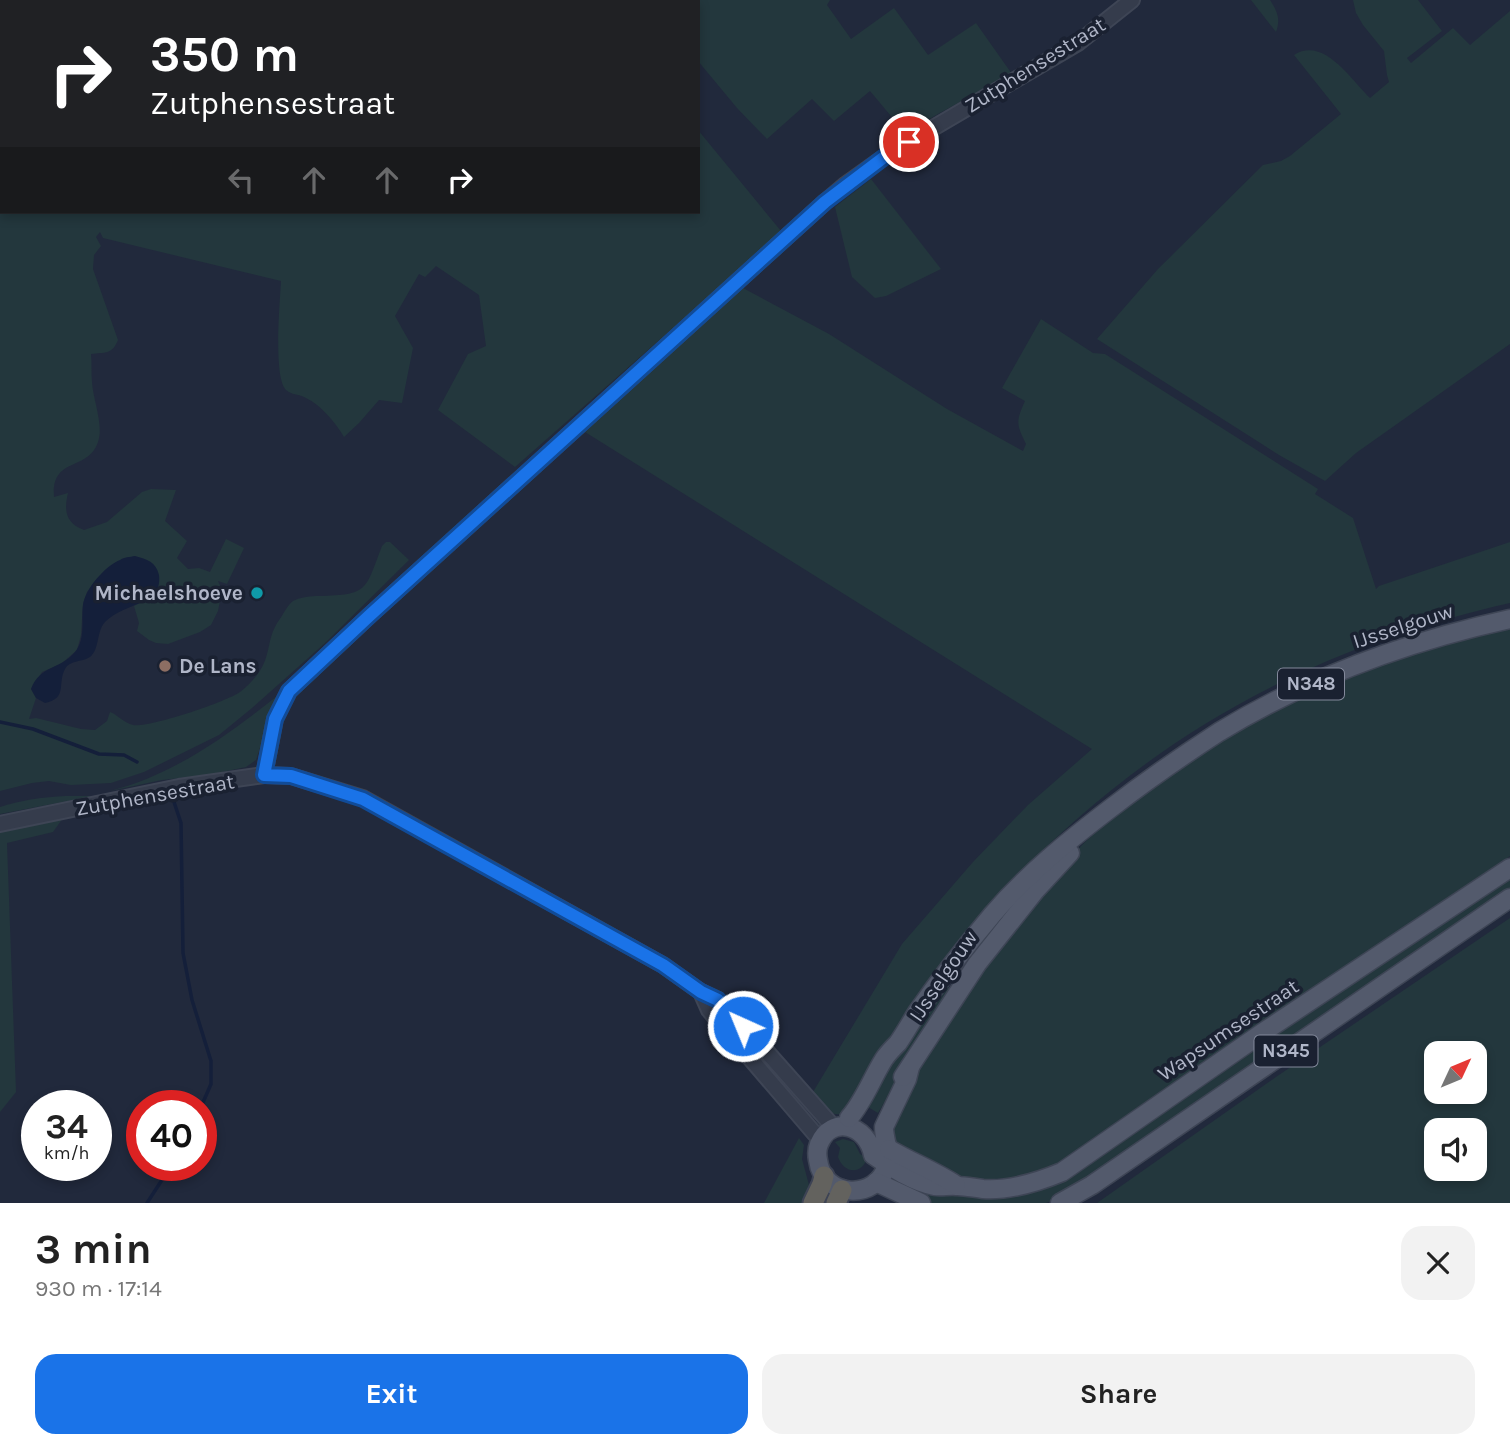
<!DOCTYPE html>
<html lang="en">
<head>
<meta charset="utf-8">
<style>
  :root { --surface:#fff; --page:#f2f2f2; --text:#222; --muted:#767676; --accent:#1a73e8 }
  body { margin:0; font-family:Karla,sans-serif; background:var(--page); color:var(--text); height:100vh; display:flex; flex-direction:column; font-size:26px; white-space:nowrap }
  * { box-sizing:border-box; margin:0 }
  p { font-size:23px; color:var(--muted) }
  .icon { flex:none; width:38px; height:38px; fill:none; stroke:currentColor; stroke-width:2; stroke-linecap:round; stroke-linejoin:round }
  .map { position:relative; height:1203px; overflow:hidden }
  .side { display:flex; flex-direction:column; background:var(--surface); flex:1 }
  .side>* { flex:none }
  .hud { position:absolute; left:0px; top:0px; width:700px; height:214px; box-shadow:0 4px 10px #0003; background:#202124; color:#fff; overflow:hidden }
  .needle { width:46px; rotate:46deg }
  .buttons { position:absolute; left:1424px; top:1041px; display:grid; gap:14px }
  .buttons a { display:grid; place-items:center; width:63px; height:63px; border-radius:14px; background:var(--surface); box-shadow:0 4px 10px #0003; font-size:35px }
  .speed { position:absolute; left:21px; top:1090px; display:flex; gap:14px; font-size:35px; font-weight:700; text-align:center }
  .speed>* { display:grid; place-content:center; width:91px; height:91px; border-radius:50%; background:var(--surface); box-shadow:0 4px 10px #0003; line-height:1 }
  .speed small { font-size:18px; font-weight:400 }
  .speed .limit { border:10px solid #d22; background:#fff; color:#111 }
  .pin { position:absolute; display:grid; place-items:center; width:60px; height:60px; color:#fff; margin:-30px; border:4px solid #fff; border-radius:50%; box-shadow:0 2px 7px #0007 }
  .me { position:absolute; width:77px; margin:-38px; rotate:316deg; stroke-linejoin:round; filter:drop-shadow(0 0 5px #0008) }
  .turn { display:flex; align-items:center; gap:24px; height:147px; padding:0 35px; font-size:32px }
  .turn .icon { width:91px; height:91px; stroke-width:2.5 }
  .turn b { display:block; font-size:49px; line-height:60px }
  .lanes { display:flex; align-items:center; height:66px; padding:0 35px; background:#0003; justify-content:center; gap:35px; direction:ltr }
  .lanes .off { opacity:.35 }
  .round { display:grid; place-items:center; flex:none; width:74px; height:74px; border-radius:21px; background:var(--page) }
  .headline { display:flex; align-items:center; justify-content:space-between; height:119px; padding:0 35px }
  h1 { font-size:42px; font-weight:700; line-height:52px }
  .cta { display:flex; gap:14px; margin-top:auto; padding:14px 35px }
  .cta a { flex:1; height:80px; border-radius:21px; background:var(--accent); color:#fff; font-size:28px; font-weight:700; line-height:80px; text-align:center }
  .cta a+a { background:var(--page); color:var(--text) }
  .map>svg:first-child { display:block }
  .green { fill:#23373d; fill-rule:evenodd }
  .water { fill:#141f3a }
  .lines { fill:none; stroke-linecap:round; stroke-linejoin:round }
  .stream { stroke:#141f3a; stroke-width:3.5 }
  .tertiary-casing { stroke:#3e4555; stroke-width:18 }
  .primary-casing { stroke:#3e4555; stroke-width:21 }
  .trunk-casing { stroke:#3d4354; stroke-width:23 }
  .tertiary { stroke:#353c4c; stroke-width:14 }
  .primary { stroke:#535a6c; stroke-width:18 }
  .trunk { stroke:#63625e; stroke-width:19 }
  .rail { stroke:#575f73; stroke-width:3.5; stroke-dasharray:7 7; stroke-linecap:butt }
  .route-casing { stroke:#114b97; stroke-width:18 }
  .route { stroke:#1a73e8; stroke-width:12 }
  .culture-dot { fill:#0f9aa8; stroke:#1a2131; stroke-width:2.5 }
  .education-dot { fill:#8d6e63; stroke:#1a2131; stroke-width:2.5 }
  .labels { text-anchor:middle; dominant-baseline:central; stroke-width:7; stroke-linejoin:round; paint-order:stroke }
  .shield { fill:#1a2131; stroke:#83899b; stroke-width:2 }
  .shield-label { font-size:19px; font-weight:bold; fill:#b0b6c8 }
  .street-label { font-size:21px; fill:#b0b6c8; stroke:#1a2131 }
  .poi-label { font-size:21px; font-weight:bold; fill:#b0b6c8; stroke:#1a2131; text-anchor:end }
</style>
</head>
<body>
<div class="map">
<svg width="1510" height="1203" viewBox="0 0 1510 1203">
  <rect width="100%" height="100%" fill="#21293c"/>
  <!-- green -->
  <g class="green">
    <path d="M0 0H647L648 2H2V212H698V130L781 231 757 254 515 467 438 410 468 354 486 346 479 295 436 266 425 277 419 274 395 316 413 348 402 403 379 400 359 423 344 437C335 422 322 406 306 398 300 394 291 395 286 390 273 377 280 302 281 281L103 238 100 232 96 237 101 246 94 255 93 269 118 340C112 355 105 352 91 354 92 363 91 373 92 382 93 400 104 425 98 442 88 472 51 456 54 497L68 493C64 510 65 523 84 530L107 522 142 492 151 489 176 490 165 521 187 541 177 558 188 569 199 568 210 572 226 539 244 548 227 584 218 581 222 590 218 611 211 625 200 632 168 644 156 643 149 640 137 631 139 623 134 606 154 596 96 580 87 592 83 604 81 635 77 650 61 664 42 672 31 689 36 698 29 719 36 718 81 729 95 730 107 721 110 712C118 715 124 723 133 725 149 728 226 702 240 692 249 686 260 673 264 663 269 652 269 638 275 627 277 622 281 618 283 614 286 609 289 604 293 601 300 597 312 596 319 596 369 595 365 590 382 546L386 542H390L409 560 325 643 252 708 219 735 144 772 111 783 71 785 49 781 32 783 0 791Z"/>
    <path d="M653 0H830L827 5 851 39 894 8 928 55 976 23 1012 74 936 115 906 134 870 91 834 121 812 99 767 139 737 108 698 61V2H654Z"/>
    <path d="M1251 0H1270C1277 11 1281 19 1276 32Z"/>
    <path d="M1353 0H1418L1442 31 1407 58 1411 63 1453 28 1470 45 1510 11V344L1356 453 1325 481 1279 455 1097 339 1158 269 1263 165 1281 161 1290 156 1341 114 1294 55C1324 36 1351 80 1370 98L1389 82 1387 75 1384 51 1363 25 1356 13Z"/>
    <path d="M871 179 941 269 886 296 875 298 852 277 835 207Z"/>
    <path d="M743 288 829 334 947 409 1023 451 1026 444C1016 424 1016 421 1025 401L1002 388 1041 319 1093 353 1105 354 1318 489 1315 494 1353 518 1376 589 1379 586 1510 542V603C1403 627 1299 666 1205 724 1109 783 1019 865 949 953 936 969 926 988 915 1006 892 1042 868 1077 845 1113 829 1118 821 1106 810 1097L902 944 973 862 1028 805 1092 749 585 432Z"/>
    <path d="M1510 626V856L1177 1084C1152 1099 1129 1115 1105 1132 1092 1141 1079 1151 1065 1159 1033 1179 981 1185 945 1173 930 1168 908 1152 894 1143L891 1123 929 1043 1039 889 1085 842 1136 795 1267 709 1410 653Z"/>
    <path d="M281 693 272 711 256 760 246 767 208 775 162 780 110 791C176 774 229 734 281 693Z"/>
    <path d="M66 796H94L0 814V807C22 800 43 797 66 796Z"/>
    <path d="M63 818 53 832 7 843 16 1092 0 1112V831Z"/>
    <path d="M1510 875V892L1064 1197 1046 1203H930L895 1185 901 1176 946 1193 970 1197 990 1198 1013 1196 1053 1185 1074 1175 1156 1118 1192 1087Z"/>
    <path d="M1510 918V1203H1097L1276 1077ZM1437 1054H1475V1092H1437ZM1475 1130V1169H1437V1130Z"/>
    <path d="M944 984 950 988 922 1038 878 1113 868 1107 891 1062Z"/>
    <path d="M799 1138 804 1145 802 1159 809 1185 802 1203H764Z"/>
    <path d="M843 1139 854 1142 860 1154 867 1158C862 1175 844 1174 838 1157L840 1148 835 1142Z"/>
  </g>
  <!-- water -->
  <path class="water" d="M135 556C147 559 156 562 159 575 160 582 158 591 154 596 151 599 147 599 144 601 131 607 115 612 105 622 96 632 100 649 90 657 83 662 70 660 65 669 57 684 68 698 45 703L36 698 31 689C40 665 60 670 75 652 86 639 81 620 83 605 85 589 105 566 120 560 124 557 130 557 135 556Z"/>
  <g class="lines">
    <!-- stream -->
    <g class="stream">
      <path d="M221 2 225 0"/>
      <path d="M0 106H2"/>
      <path d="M0 722 33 729 99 754 124 755 137 762"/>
      <path d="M174 802 181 823 183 953 192 1000 211 1061V1084L201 1107"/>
      <path d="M147 1203 171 1166"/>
    </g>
    <!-- tertiary casing -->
    <g class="tertiary-casing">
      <g id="tertiary">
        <path d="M264 775 291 776 363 798 663 965 701 992 718 1000 743 1025 829 1122"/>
        <path d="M0 824 179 787 264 775 275 719 289 691 369 616 825 202 845 185 887 155 1078 43 1132 0"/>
        <path d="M701 992 709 1010 815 1134"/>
      </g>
    </g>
    <!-- primary casing -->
    <g class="primary-casing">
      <g id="primary">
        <path d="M910 1067 907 1079 884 1127C884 1141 891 1151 887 1165 877 1201 823 1199 818 1160 817 1155 817 1149 819 1144 831 1115 867 1124 873 1155 888 1166 916 1183 935 1186 942 1187 950 1185 957 1186 966 1186 974 1188 983 1189 1010 1191 1038 1182 1062 1172L1262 1033 1510 868"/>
        <path d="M903 1077 977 964 1035 891 1070 853"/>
        <path d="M849 1118C864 1101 872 1078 884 1059 888 1053 893 1048 898 1043 905 1033 911 1022 918 1011 941 978 966 946 992 915 1027 874 1069 840 1111 808 1146 781 1182 756 1219 732 1308 678 1409 641 1510 619"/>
        <path d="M889 1149C911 1162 935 1171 956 1185"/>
        <path d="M876 1182 921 1203"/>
        <path d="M1060 1203 1092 1185 1510 898"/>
      </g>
    </g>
    <!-- trunk casing -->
    <g class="trunk-casing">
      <g id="trunk">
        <path d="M813 1203 822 1184 824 1176"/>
        <path d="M836 1203 842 1190"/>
      </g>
    </g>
    <!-- tertiary -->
    <use href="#tertiary" class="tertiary"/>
    <!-- primary -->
    <use href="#primary" class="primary"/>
    <!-- trunk -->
    <use href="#trunk" class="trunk"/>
    <!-- rail -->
    <g class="rail">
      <path d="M131 2 135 0"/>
      <path d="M145 2 149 0"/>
      <path d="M0 64 2 63"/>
    </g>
  </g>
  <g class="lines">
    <!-- route casing -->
    <g class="route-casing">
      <path id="route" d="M743 1026 718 1000 701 992 663 965 363 799 291 776 264 775 275 719 289 691 369 616 825 202 887 155 909 142"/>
    </g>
    <!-- route -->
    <use href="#route" class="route"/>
  </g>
  <!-- markers -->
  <circle class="culture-dot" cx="257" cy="593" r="7"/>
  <circle class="education-dot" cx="165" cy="666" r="7"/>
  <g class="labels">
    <!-- shield labels -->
    <g class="shield">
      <rect x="1278" y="668.5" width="66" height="31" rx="5"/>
      <rect x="1254.5" y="1035.5" width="63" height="31" rx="5"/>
    </g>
    <g class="shield-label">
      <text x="1311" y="684">N348</text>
      <text x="1286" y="1051">N345</text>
    </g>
    <!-- street labels -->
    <g class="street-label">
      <text transform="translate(1035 65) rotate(-32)">Zutphensestraat</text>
      <text transform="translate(1403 626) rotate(-18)">IJsselgouw</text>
      <text transform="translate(155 795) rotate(-10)">Zutphensestraat</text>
      <text transform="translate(943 976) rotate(-56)">IJsselgouw</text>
      <text transform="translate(1228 1030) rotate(-34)">Wapsumsestraat</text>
    </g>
    <!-- poi labels -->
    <g class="poi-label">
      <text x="243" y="593">Michaelshoeve</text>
      <text x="179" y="666" text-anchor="start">De Lans</text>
    </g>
  </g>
</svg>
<div class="buttons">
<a><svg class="needle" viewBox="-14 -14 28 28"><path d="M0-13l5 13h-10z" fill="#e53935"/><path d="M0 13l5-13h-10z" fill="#767676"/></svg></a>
<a><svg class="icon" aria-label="sound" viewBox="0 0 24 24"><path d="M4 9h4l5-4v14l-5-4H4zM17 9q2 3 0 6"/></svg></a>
</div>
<div class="speed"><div>34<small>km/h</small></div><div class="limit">40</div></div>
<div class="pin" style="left:909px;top:142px;background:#d93025"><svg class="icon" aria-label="arrive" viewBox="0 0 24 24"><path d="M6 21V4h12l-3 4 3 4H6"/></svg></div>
<svg class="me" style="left:743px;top:1026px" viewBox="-20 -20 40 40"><circle r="17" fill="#1a73e8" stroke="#fff" stroke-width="3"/><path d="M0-11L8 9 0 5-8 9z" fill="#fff"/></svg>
<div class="hud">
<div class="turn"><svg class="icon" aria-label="right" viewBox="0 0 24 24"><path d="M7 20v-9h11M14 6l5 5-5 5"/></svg><div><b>350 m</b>Zutphensestraat</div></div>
<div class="lanes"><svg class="icon off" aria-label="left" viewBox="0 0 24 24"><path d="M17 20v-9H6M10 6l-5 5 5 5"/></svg><svg class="icon off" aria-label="ahead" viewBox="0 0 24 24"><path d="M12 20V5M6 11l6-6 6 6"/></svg><svg class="icon off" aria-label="ahead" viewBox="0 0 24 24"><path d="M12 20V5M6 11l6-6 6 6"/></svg><svg class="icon" aria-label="right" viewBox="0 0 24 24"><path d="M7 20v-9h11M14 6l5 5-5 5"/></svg></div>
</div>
</div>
<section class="side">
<div class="headline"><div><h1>3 min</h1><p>930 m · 17:14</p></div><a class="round"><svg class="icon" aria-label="close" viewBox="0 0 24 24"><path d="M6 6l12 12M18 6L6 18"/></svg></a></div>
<div class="cta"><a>Exit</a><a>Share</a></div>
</section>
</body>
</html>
